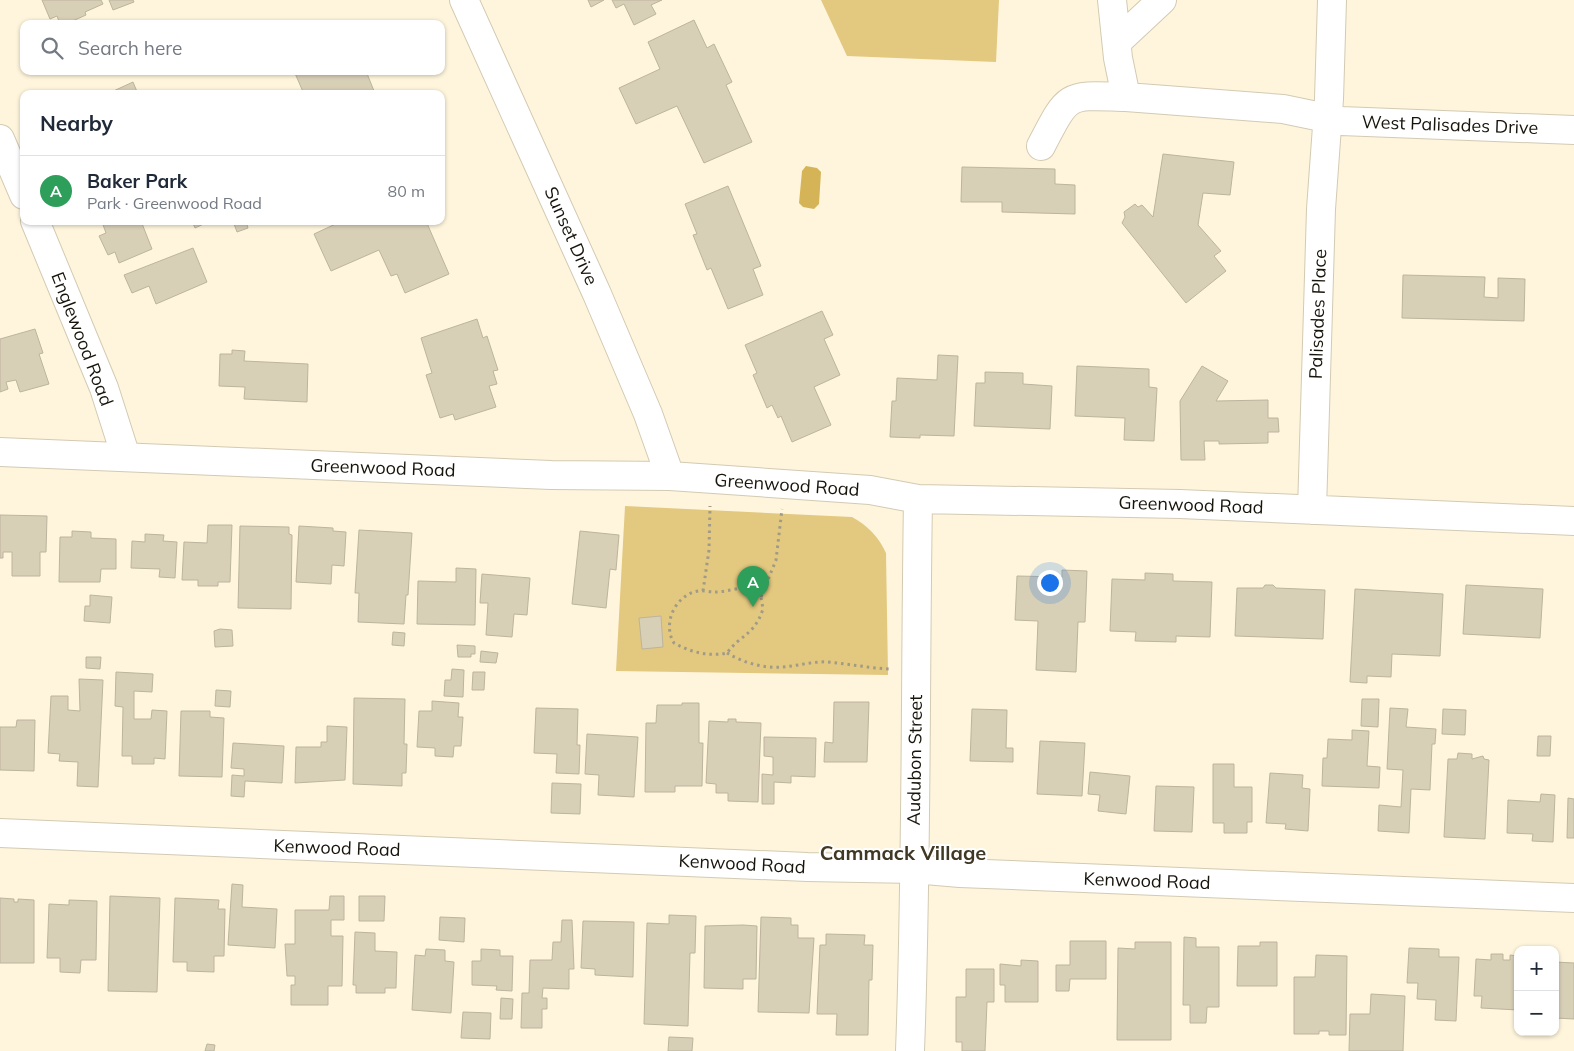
<!DOCTYPE html>
<meta charset="utf-8">
<style>
body{margin:0;font-family:Mulish,sans-serif;background:#f2f2f3;color:#1f2937}
.controls{position:absolute;right:15px;bottom:15px;display:grid;overflow:hidden;border-radius:10px;box-shadow:0 1px 4px #0004}
.controls button{width:45px;height:45px;display:grid;place-items:center;padding:0;border:0;border-bottom:1px solid #e0e1e3;background:#fff;color:#1f2937;font:25px sans-serif}
.you{position:absolute;left:1049px;top:582px;width:18px;height:18px;margin:-12px;border:4px solid #fff;border-radius:50%;background:#1a73e8;box-shadow:0 0 0 8px #1a73e833}
.badge{display:grid;place-items:center;width:32px;height:32px;border-radius:50%;background:#111827;color:#fff;font-size:16px;font-weight:700}
.pin{position:absolute;translate:-50% -41px;filter:drop-shadow(0 1px 2px #0008)}
.pin::after{content:'';position:absolute;top:26px;width:18px;height:15px;background:inherit;clip-path:polygon(0 0,100% 0,50% 100%)}
.list{margin:0;padding:0;list-style:none}
h2{display:flex;justify-content:space-between;align-items:center;height:65px;margin:0;padding:0 20px;font-size:21px}
h2 small{font-size:16px;font-weight:400;color:#747a83}
.list li{display:grid;grid-template-columns:32px 1fr auto;gap:15px;align-items:center;box-sizing:border-box;height:70px;padding:0 20px;border-top:1px solid #e0e1e3}
.list b{display:block;font-size:19px;white-space:nowrap}
.list p{margin:0;font-size:16px;white-space:nowrap;color:#747a83}
.list em{font-size:16px;font-style:normal;color:#747a83}
.icon{flex:none;width:28px;height:28px;fill:none;stroke:currentColor;stroke-width:2;stroke-linecap:round;stroke-linejoin:round}
.map{position:relative;flex:none;width:1574px;height:1051px;overflow:hidden}
.search{position:absolute;background:#fff;box-shadow:0 1px 4px #0004;left:20px;top:20px;width:425px;height:55px;display:flex;align-items:center;gap:12px;box-sizing:border-box;padding:0 18px;border-radius:10px;color:#747a83;font-size:19px}
.panel{position:absolute;background:#fff;box-shadow:0 1px 4px #0004;left:20px;top:90px;width:425px;height:135px;border-radius:10px}
.map>svg:first-child{display:block}
</style>
<div class="map">
<svg width="1574" height="1051" viewBox="0 0 1574 1051">
<rect width="100%" height="100%" fill="#fef5dc"/>
<path fill="#e3c87f" d="M821,0H999L996,62L847,56Z
M625,506L852,517C867,525 879,537 886,553L888,675L616,671Z"/>
<path fill="#d5b458" d="M806,166L817,168L821,172L819,204L814,209L803,207L799,203L802,171Z"/>
<path fill="#d8cfb7" stroke="#bdb49d" d="M42,0H101L103,4L85,12L86,15L66,24H60L57,16L50,19Z
M109,0H133L134,2L113,10Z
M588,0H604L591,7Z
M612,0H662L651,5L656,14L634,25L624,4L616,8Z
M694,20L707,48L714,44L732,82L726,85L752,142L704,163L677,106L636,124L619,88L660,69L648,42Z
M294,71H366L374,91L371,94H304Z
M133,82L138,94H107Z
M1163,154L1234,162L1230,195L1203,193L1198,225L1221,251L1214,256L1226,271L1186,303L1122,223L1125,217L1124,212L1135,204L1138,207L1142,205L1153,217Z
M962,167L1055,169V184L1075,185V214L1002,212V202H961Z
M728,186L761,266L753,269L763,295L728,309L711,268L707,270L693,235L697,234L685,204Z
M141,221L152,249L119,263L115,252L108,255L99,236L106,233L102,222Z
M192,221H210L195,228Z
M233,221H246L248,228L237,232Z
M342,221H426L449,274L405,293L397,274L391,276L379,250L331,271L314,234Z
M193,248L207,282L156,304L149,286L132,293L124,275Z
M1403,275L1485,277L1484,297L1498,298V278L1525,279L1524,321L1402,318Z
M822,311L833,335L824,339L840,375L814,387L831,425L792,442L781,416L778,418L772,405L767,408L753,375L757,373L745,345Z
M477,319L483,338L487,336L498,370L493,371L497,384L489,386L496,407L455,420L453,414L440,418L426,375L432,373L421,338Z
M35,329L43,353L39,354L49,384L20,392L16,380L6,382L8,389L0,392V339Z
M232,350L245,351L244,361L308,364L307,402L244,399L245,387L219,386L220,354H232Z
M938,355L958,356L954,436L920,435V438L890,437L892,401H896L897,378L937,380Z
M1077,366L1149,369V387L1157,388L1154,441L1124,440L1125,418L1075,416Z
M1202,366L1228,381L1216,401L1268,400V418H1278L1279,432H1268V443L1219,444V441H1204L1205,460H1181L1180,401Z
M985,372L1023,373V384L1052,386L1050,429L974,426L976,383H985Z
M0,515L47,516L46,552H40V576H12V552H3V558H0Z
M208,525H232L230,582H218V586H198V580H182L184,542L207,543Z
M240,526L289,527V534L292,535L291,609L238,608Z
M299,526L333,528V531L346,532L344,566L332,565L331,584L296,582Z
M359,530L412,533L408,595H406L404,624L358,622L359,593H355Z
M72,531L91,532V538L116,539V569H101L100,582H59L60,537H72Z
M580,531L619,535L616,570L610,569L606,608L572,604Z
M145,534L164,535L163,541L177,542L175,578L159,577L160,569L131,568L132,541L145,542Z
M456,568L476,569L475,625L417,624L418,581L456,582Z
M1062,570L1087,571L1085,622H1078L1076,672L1036,670L1038,621L1015,620L1017,576L1062,577Z
M1145,573L1173,574V581L1212,582L1210,637L1176,636V642L1135,641L1136,632L1110,631L1112,579L1145,580Z
M482,574L530,578L527,615L514,614L512,637L486,635L488,603H480Z
M1265,585H1273L1276,588L1325,590L1323,639L1235,636L1237,588H1263Z
M1466,585L1543,589L1540,638L1463,634Z
M1355,589L1443,594L1440,656L1392,654L1391,677L1367,676V683L1350,682Z
M90,595L112,597L110,623L84,621L85,606H90Z
M661,616L663,647L642,649L639,618Z
M220,629L232,630L233,646L215,647L214,631Z
M393,632L405,633L404,646L392,645Z
M457,645L475,646V654H471V657H458Z
M481,651L498,653L496,663L480,662Z
M86,657H101L100,669L86,668Z
M452,669L464,670L463,697L444,696L445,680H451Z
M116,672L153,674L152,692L134,691V719H151L152,710L167,711L165,759L154,758V764H132V756H122L123,707L115,706Z
M473,672H485L484,690H472Z
M79,679L103,680L98,787L77,786L78,762L59,761L60,754L48,753L51,696H68V710L80,711Z
M216,690L231,691L230,707L215,706Z
M354,698L405,699L404,744H407L406,773H402V786L353,784Z
M1362,699H1379L1378,727L1361,726Z
M432,701L459,703L458,717H463L461,746H454L453,757L435,756V748L417,747L419,711H432Z
M834,702H869L867,762H824L825,742L833,743Z
M682,703H699V743H703L702,786H675V792H645L646,723H656L657,705H682Z
M536,708L578,709L577,745H580L579,774L556,773L557,754L534,753Z
M1390,708L1408,709L1406,727L1436,729L1435,744H1432L1430,790L1411,789L1409,833L1378,831L1379,805L1401,807L1403,770L1387,769Z
M972,709L1007,710L1006,748H1013V762L970,761Z
M1443,709L1466,710L1465,735L1442,734Z
M181,711H210V717L224,718L222,777L179,776Z
M728,719H736V722L761,723L758,802L728,801V793H716V784L706,783L709,721L728,722Z
M17,720H35L34,771L0,770V727H16Z
M327,726L347,727L345,780L295,783L296,747H321V742H327Z
M1352,730L1369,731L1367,766L1380,767L1379,788L1322,786L1323,758H1327L1328,739L1352,740Z
M587,734L638,737L634,797L598,795L599,775L585,774Z
M1538,736H1551L1550,756H1537Z
M764,737L816,738L815,777L791,776V783L774,782V804H762V774L773,775V757L764,756Z
M1040,741L1085,743L1082,796L1037,794Z
M233,743L284,746L282,783L245,781L244,797L231,796L232,775L244,776V769L231,768Z
M1458,753L1472,754V759L1483,756L1484,759L1489,760L1485,839L1444,837L1448,759H1457Z
M1213,764H1234V787H1252V822H1247V833H1224V823H1213Z
M1090,772L1130,776L1126,814L1098,811L1100,795L1088,794Z
M1270,773L1303,775L1302,788L1310,789L1308,831L1285,829L1286,824L1266,823Z
M552,783L581,784L580,814L551,813Z
M1156,786L1194,787L1192,832L1154,831Z
M1541,794L1555,795L1553,842L1532,841L1533,834L1507,833L1508,800L1540,802Z
M1568,798L1574,799V838H1567Z
M232,884L243,885L242,907L277,909L275,948L228,945Z
M110,896L160,898L157,992L108,991Z
M330,896H344V920H331V936H343L342,986H328V1005H291V985H295V976H287L285,944H295V910H329Z
M359,896H385L384,921H359Z
M0,898L14,899V902H18V899L34,900V963H0Z
M175,898L219,900L218,909H225L224,956H214V972L187,971V962H173Z
M69,900L97,901L96,960H81L80,973L60,972V958H47L49,904L69,905Z
M669,915L696,916L695,953H690L688,1026L644,1024L647,923L669,924Z
M440,917L465,918L464,942L439,940Z
M761,917L791,918V925H798V938H814L809,1013L758,1012Z
M562,920H572L574,969H569V989L543,988L542,998H547V1009H542V1028H521L522,993H529L530,960H552L553,942H561Z
M583,921L634,922L633,977L595,975V969L581,968Z
M743,925L757,926L756,979H743V989L704,988L705,926Z
M355,932L375,933V951L397,952L396,988H385V993H356V985H353Z
M826,934L865,935L864,945H873L872,980H869L868,1035H836L837,1014H817L820,945H826Z
M1184,937L1196,938V947H1219V1007H1207L1206,1023H1190V1005H1183Z
M1070,941H1106V979H1070L1069,991H1056V965H1070Z
M1135,942H1171V1040H1117L1118,948L1135,949Z
M1260,942H1277V986H1237L1238,946H1260Z
M1409,948L1439,949V957H1459L1456,1021L1435,1020L1436,1000L1417,999L1418,983H1407Z
M426,949L445,950V961L454,962L451,1013L412,1010L415,955L425,956Z
M481,949L500,950V956H513L512,991L496,990L497,986L472,985V961H481Z
M1491,954H1503V960H1510V955L1518,956V1010L1481,1008L1482,996H1474L1476,959L1491,960Z
M1316,955L1347,956L1346,1035H1329V1031H1319V1034H1294V977H1315Z
M1021,960L1038,961V1002H1005V985H1000V964L1021,966Z
M1555,962L1574,963V1019L1555,1018Z
M966,969H994V1002H987L985,1051H962V1042H956V997H966Z
M1371,994L1405,996L1403,1051H1349L1350,1014H1370Z
M501,998L513,999L512,1019H500Z
M463,1012L491,1013L490,1039L461,1038Z
M669,1037L693,1038L692,1051H668Z
M207,1044L215,1045L214,1051H205Z"/>
<g fill="none" stroke-linecap="round" stroke-linejoin="round">
<g stroke="#d3cab3" stroke-width="30">
<path id="minor" d="M464,0L597,294L648,414L670,476
M1112,0L1118,58L1126,97L1283,109L1341,121L1574,130
M1117,42L1162,0
M0,139L24,195
M1041,146C1069,92 1066,95 1126,97
M35,221L104,388L126,457
M0,452L551,475L670,476L870,490L918,499L1180,504L1574,521
M1312,510L1321,209L1329,99L1332,0
M0,833L807,867L914,869L960,873L1574,898
M910,1051C917,867 915,683 918,499"/>
</g>
<path stroke="#a09a87" stroke-width="3" stroke-dasharray="2.5 4" stroke-linecap="butt" d="M745,587L761,597L763,609C754,636 741,634 727,653C709,657 690,652 674,643C662,624 675,595 698,591C703,590 709,592 714,592C724,592 735,589 745,587Z
M703,591L709,550L710,506
M761,597L776,560L782,509
M727,653C742,662 764,669 782,667C798,666 813,661 828,662C849,664 869,668 890,669"/>
<use href="#minor" stroke="#fff" stroke-width="28"/>
</g>
<g text-anchor="middle" stroke-width="4" stroke-linejoin="round" paint-order="stroke">
<g font-size="18" fill="#17140b" stroke="#fff">
<text transform="translate(1450 125) rotate(2)" y="6">West Palisades Drive</text>
<text transform="translate(571 236) rotate(66)" y="6">Sunset Drive</text>
<text transform="translate(1318 314) rotate(-88)" y="6">Palisades Place</text>
<text transform="translate(82 339) rotate(69)" y="6">Englewood Road</text>
<text transform="translate(383 468) rotate(2)" y="6">Greenwood Road</text>
<text transform="translate(787 485) rotate(4)" y="6">Greenwood Road</text>
<text transform="translate(1191 505) rotate(2)" y="6">Greenwood Road</text>
<text transform="translate(915 760) rotate(-89)" y="6">Audubon Street</text>
<text transform="translate(337 848) rotate(2)" y="6">Kenwood Road</text>
<text transform="translate(742 864) rotate(3)" y="6">Kenwood Road</text>
<text transform="translate(1147 881) rotate(2)" y="6">Kenwood Road</text>
</g>
<g font-size="20" font-weight="bold" fill="#403824" stroke="#fff">
<text x="903" y="860">Cammack Village</text>
</g>
</g>
</svg>
<div class="controls">
<button>+</button>
<button>−</button>
</div>
<div class="you"></div>
<div class="pin badge" style="left:753px;top:607px;background:#2e9e5b">A</div>
<div class="search"><svg class="icon" aria-label="search" viewBox="0 0 24 24"><circle cx="10" cy="10" r="6"/><path d="M15 15l6 6"/></svg>Search here</div>
<section class="panel">
<h2>Nearby<small></small></h2>
<ul class="list">
<li><span class="badge" style="background:#2e9e5b">A</span><div><b>Baker Park</b><p>Park · Greenwood Road</p></div><em>80 m</em></li>
</ul>
</section>
</div>
